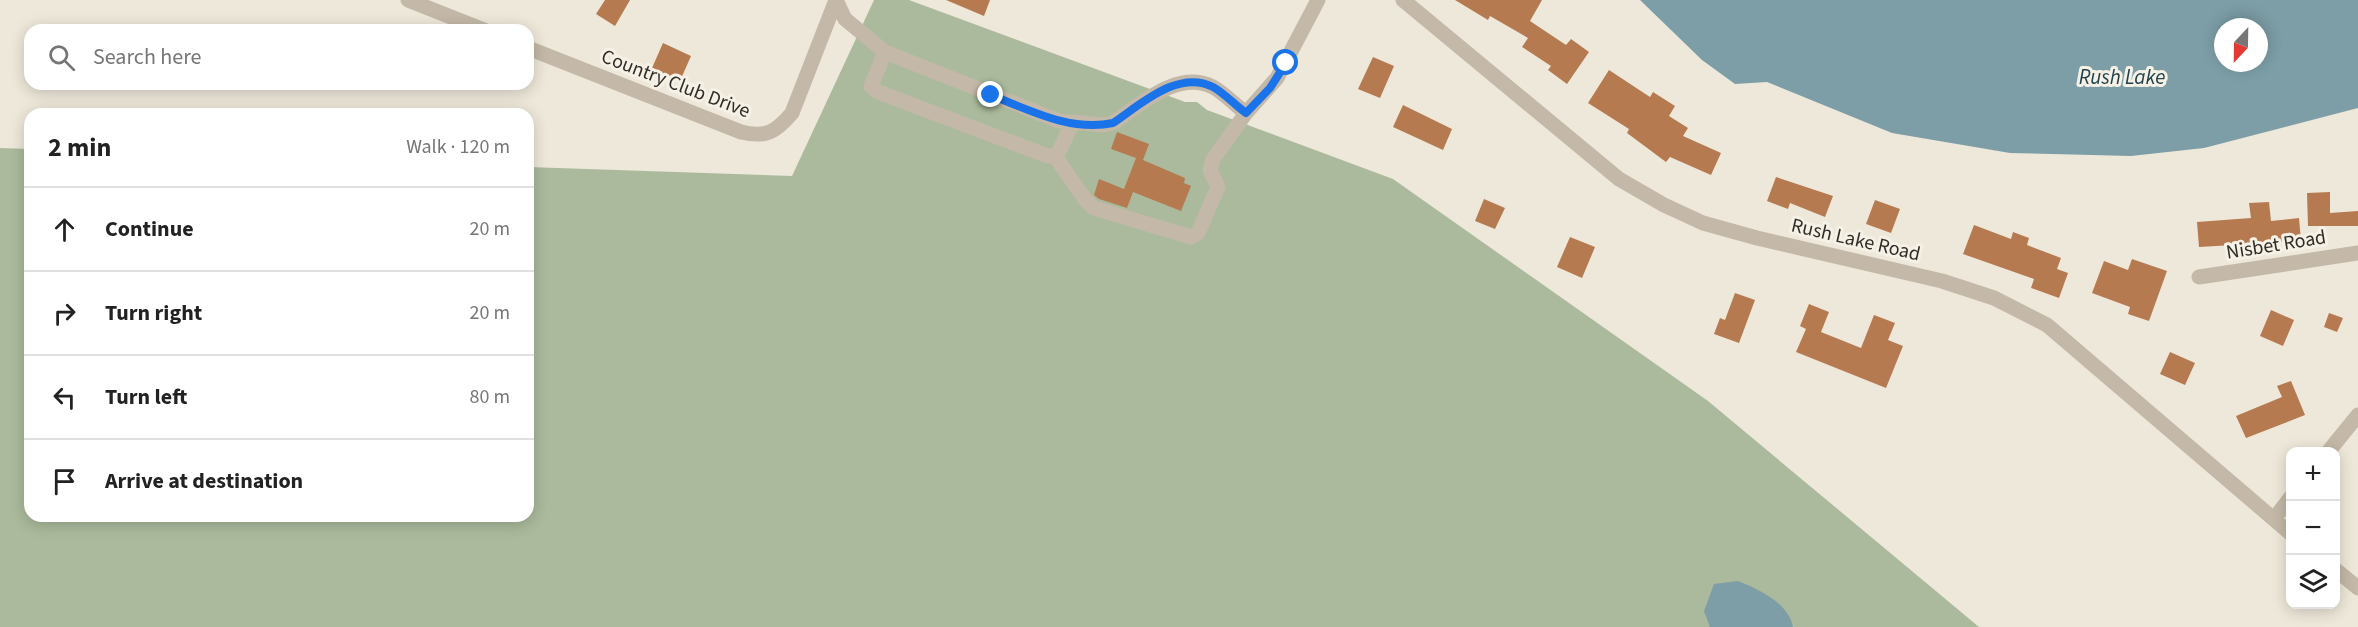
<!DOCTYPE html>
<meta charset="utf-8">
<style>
body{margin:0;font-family:"Source Sans 3",sans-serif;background:#f6f6f6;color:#222}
.controls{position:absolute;right:18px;bottom:18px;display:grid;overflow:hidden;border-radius:12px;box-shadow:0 3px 15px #0003}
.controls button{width:54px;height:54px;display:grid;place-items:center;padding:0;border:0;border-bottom:2px solid #e0e0e0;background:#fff;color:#222;font:30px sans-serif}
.compass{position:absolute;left:2214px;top:18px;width:54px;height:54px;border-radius:50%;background:#fff;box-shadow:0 3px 15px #0003;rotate:202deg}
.stop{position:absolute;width:18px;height:18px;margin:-14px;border:4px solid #1a73e8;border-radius:50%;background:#fff}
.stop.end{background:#1a73e8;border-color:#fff;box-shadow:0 2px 6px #0008}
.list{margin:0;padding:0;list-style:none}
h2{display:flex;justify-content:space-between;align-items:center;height:78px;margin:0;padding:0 24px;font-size:26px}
h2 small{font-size:20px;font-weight:400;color:#767676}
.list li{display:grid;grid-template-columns:39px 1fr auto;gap:18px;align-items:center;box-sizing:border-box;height:84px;padding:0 24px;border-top:2px solid #e0e0e0}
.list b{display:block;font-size:22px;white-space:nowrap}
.list em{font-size:20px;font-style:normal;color:#767676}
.icon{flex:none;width:33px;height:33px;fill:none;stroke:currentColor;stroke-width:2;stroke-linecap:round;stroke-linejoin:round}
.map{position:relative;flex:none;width:2358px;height:627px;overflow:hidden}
.search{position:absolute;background:#fff;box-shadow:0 3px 15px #0003;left:24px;top:24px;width:510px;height:66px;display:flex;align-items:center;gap:15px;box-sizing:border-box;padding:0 21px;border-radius:18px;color:#767676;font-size:22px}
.panel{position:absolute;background:#fff;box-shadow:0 3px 15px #0003;left:24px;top:108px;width:510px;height:414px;border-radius:18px}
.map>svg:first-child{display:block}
</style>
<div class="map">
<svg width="2358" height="627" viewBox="0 0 2358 627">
<rect width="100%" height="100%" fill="#eee8da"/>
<path fill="#abba9c" d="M874,0H909L1185,102H1197L1207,110L1393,179L1708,401L1979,627H0V148L30,149V516H528V167L792,176Z"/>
<path fill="#7d9ea7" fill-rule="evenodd" d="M1640,0H2358V108L2204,148L2131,156L2010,153L1892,133L1767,82L1735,84L1702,60ZM2223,27H2259V63H2223Z
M1738,581C1758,589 1789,603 1793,627H1710L1704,611L1714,584Z"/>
<path fill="#b67a50" d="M605,0H630L615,26L596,14Z
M946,0H990L984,16Z
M1455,0H1542L1530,21L1566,45L1571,39L1589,52L1567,84L1548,70L1551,66L1522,47L1528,38L1490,16L1488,20Z
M663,43L691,56L680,81L652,68Z
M1373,57L1394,66L1380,98L1358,89Z
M1609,70L1650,97L1653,92L1675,106L1669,116L1688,128L1683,136L1721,153L1711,175L1670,157L1666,162L1627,133L1629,129L1588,103Z
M1403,105L1452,129L1443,150L1393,127Z
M1117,132L1149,144L1143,160L1185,178L1184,183L1191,186L1181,211L1133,192L1127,208L1099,199L1094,195L1099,179L1124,189L1136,158L1111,149Z
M1776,177L1833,196L1825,217L1790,203L1788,209L1767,201Z
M2330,192V213L2358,211V226H2308L2307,193Z
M1484,199L1505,208L1495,229L1475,221Z
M1875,200L1900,209L1891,233L1866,224Z
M2269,202L2271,221L2299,218L2301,241L2199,247L2197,222L2251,218L2249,203Z
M1974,225L2011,239L2013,232L2029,238L2027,245L2061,258L2057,269L2068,273L2059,298L2031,288L2034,279L1963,254Z
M1570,237L1595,247L1582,278L1557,267Z
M2132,259L2167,271L2149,321L2128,314L2130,307L2092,293L2104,261L2128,270Z
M1735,293L1755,300L1739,343L1714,334L1720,318L1725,320Z
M1809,304L1829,312L1821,332L1861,348L1874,315L1895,323L1888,340L1903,346L1886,388L1796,352L1806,329L1800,326Z
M2271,310L2294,320L2283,346L2260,336Z
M2329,313L2343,318L2337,332L2324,327Z
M2170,352L2195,363L2185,385L2160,374Z
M2291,381L2305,415L2246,438L2236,416L2282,397L2277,386Z"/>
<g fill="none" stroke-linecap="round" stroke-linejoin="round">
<path stroke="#c4b9a8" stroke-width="15" d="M408,0L484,30
M836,0L845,19L885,52L1059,121L1104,125L1113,123C1140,105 1178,69 1213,87C1224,93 1235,105 1246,113L1277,78L1318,0
M1403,0L1619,179L1664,205L1703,223L1757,238L1942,281L1994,298L2047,325L2290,533
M528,48L741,132C766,138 776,132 792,113L836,0
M885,52L871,86L876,91L886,95L1048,156H1055L1060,150L1072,123
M1055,156L1086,201L1094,208L1191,237L1198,233L1218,187L1210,170L1213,159L1246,113
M2199,277L2358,253
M2328,452L2358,415
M2274,519L2290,498
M2336,570L2358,588"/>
</g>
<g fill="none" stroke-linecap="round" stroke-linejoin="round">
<path stroke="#1a73e8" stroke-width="8" d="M991,95C1029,110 1071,132 1113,123C1140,105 1178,69 1213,87C1224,93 1235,105 1246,113L1270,88L1286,63"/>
</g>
<g text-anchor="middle" stroke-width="6" stroke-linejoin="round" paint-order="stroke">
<g font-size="20" fill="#322c27" stroke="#f6f1e6">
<text transform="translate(676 83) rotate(21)" y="7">Country Club Drive</text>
<text transform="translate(1856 239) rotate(13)" y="7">Rush Lake Road</text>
<text transform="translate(2276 244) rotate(-9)" y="7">Nisbet Road</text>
</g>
<g font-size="21" font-style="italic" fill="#22434e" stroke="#f6f1e6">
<text x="2122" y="84">Rush Lake</text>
</g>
</g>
</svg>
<div class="controls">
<button>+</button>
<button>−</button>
<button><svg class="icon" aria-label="layers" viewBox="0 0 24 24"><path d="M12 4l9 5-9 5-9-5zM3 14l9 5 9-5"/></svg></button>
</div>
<svg class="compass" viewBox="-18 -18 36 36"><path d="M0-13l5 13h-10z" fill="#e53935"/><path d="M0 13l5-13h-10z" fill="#767676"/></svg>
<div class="stop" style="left:1286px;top:63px"></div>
<div class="stop end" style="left:991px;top:95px"></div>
<div class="search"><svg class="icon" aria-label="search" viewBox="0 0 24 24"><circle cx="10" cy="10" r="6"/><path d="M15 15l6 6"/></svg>Search here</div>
<section class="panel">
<h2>2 min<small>Walk · 120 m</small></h2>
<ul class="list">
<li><svg class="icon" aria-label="ahead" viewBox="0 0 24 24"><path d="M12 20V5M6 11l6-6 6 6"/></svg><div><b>Continue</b></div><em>20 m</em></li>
<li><svg class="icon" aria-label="right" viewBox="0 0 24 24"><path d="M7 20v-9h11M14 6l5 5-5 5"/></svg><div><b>Turn right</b></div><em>20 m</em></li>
<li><svg class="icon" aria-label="left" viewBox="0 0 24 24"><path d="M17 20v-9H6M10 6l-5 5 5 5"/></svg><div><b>Turn left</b></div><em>80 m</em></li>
<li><svg class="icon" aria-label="arrive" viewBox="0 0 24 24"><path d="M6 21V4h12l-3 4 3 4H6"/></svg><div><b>Arrive at destination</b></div></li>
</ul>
</section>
</div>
